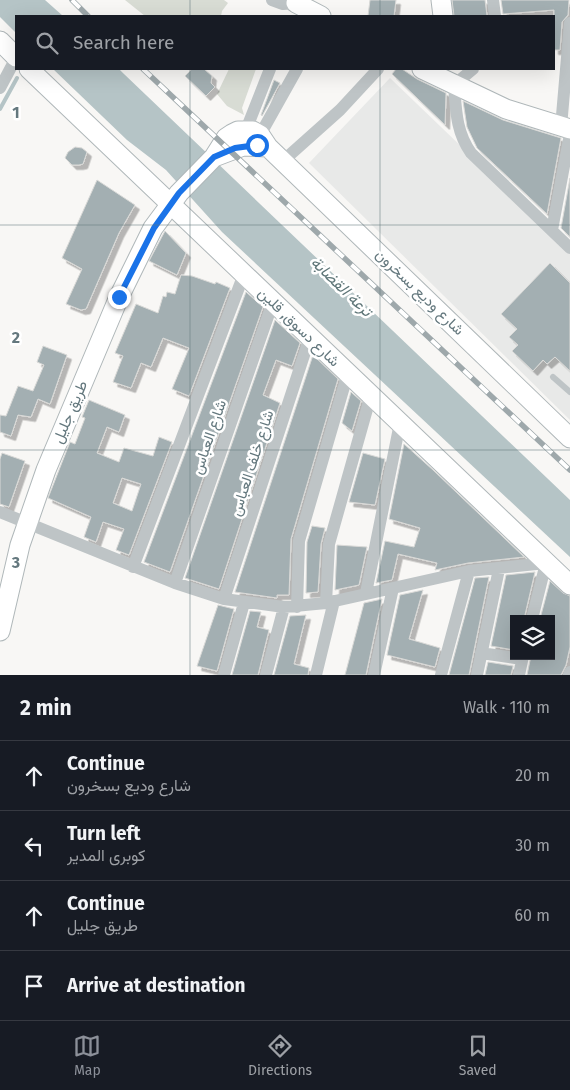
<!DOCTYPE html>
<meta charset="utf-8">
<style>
body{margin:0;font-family:"Fira Sans",Vazirmatn,sans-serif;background:#20242c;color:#f1f3f6}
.controls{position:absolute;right:15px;bottom:15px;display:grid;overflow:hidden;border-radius:0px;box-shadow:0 5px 20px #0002}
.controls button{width:45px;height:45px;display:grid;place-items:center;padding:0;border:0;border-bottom:1px solid #363941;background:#171b24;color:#f1f3f6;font:25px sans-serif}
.stop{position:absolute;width:15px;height:15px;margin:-11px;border:4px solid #1a73e8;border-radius:50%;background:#fff}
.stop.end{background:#1a73e8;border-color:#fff;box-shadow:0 1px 5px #0008}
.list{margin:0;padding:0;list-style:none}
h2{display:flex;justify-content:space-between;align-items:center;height:65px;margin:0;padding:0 20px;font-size:21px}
h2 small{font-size:16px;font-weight:400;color:#9ea1a6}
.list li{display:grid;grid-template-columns:32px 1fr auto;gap:15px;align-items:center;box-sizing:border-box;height:70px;padding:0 20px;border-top:1px solid #363941}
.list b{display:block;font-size:19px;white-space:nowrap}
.list p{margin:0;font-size:16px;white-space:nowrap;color:#9ea1a6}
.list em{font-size:16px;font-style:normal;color:#9ea1a6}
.icon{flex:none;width:28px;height:28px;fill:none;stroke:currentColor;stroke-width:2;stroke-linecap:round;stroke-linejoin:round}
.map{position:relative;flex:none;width:570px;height:675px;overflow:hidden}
.search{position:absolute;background:#171b24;box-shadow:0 5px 20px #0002;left:15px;right:15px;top:15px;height:55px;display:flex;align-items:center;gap:12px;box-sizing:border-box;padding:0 18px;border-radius:0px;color:#9ea1a6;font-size:19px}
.sheet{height:345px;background:#171b24}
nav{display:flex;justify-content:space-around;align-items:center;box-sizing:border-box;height:70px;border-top:1px solid #363941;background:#171b24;font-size:14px;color:#9ea1a6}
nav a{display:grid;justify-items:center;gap:2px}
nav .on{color:#8c9099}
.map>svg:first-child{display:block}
</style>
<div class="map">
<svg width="570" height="675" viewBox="0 0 570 675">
<defs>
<filter id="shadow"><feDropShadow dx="4.5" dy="4.5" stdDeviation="0" flood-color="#0004"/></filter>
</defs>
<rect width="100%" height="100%" fill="#f8f7f5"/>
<path fill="#e8e9e8" d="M390,78L570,251V420L309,163Z"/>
<path fill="#d8dcd4" d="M125,0H224L228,3L222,11L221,16H145Z
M229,69H256L242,108L244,115L227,106L217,94Z"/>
<path fill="#b5c4c6" d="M0,0H45L63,16H16V33L0,17Z
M53,69H119L124,74L570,500V557L222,232L166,170L127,140Z"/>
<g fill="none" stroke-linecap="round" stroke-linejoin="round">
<path stroke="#b5c4c6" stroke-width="4" d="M0,109L17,78"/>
</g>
<path fill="#a3afb2" stroke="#d9d9d7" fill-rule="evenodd" filter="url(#shadow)" d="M370,0H396L394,16H368Z
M452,0H485L487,16H454Z
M501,0H569L568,15L562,22L560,50H554V10L503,14Z
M192,69H204L212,76L211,83L215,87L206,96L185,76Z
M396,69H402L417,79L446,93L445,125L392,74Z
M274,80L280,83L262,116L261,115Z
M463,101L503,120L561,138L547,214L477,148L467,127Z
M75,147L82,148L87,152L83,164L79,165H72L65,158L68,152Z
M570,178V237L561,228Z
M97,180L135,205L119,233L86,309L81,310L66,304L82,269L62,258Z
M165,231L186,253L177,275L149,261Z
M550,263L570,283V371L555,357L547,364L543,360L533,371L512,351L518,345L509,337L517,329L501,314Z
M181,275L192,276L215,284L216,282L230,288L189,396L172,389L189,348L163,338L151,367L141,363L131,388L113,382L123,356L115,353L136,304L158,313L163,296L166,297L167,292L175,294Z
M246,292L263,307L170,572L144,562Z
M275,320L300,343L292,366L276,360L263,395L280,403L219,589L185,578Z
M43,346L67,355L50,404L38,399L31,417L18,415L11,436L0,432V415L6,416L18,386L33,391L44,365L37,362Z
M313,355L338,379L291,539L289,595H277V598L235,592Z
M351,392L361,401L352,431L342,423Z
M89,400L125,415L119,432L107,427L97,453L119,462L124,448L153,456L159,437L172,442L129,555L116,550L124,529L103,522L96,542L84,537L91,517L48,498L70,442L75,444L85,418L82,417ZM122,478L141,484L132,511L113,503Z
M404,444L433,470L524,557L468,563L435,570L437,563L398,554L392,580L376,583L385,541L414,547L420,528L389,519Z
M2,453L25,461L9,507L0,504V459Z
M363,453L385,459L375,505L349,502Z
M312,526L325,528L321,544L318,592L306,593L307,542Z
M337,545L367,547L359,585L335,590Z
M535,572L524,619H514V650L491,646L506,575Z
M489,577L469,675H449L475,578Z
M550,581L563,593L570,596V647L566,665L561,675H527L531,656H551V619H540Z
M423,590L409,639L440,648L435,667L387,655L400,595Z
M382,599L366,675H345L364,603Z
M218,605L234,609L217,671L197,666Z
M250,611L261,612L257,627L269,630L258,675H232Z
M306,615L294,664L309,668L308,675H274L290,616Z
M488,662L513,666L511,675H485Z"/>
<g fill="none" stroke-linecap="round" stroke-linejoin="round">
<g stroke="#afb7b9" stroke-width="21">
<path id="secondary" d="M441,0L443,16
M296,3L321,16
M0,41L16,57
M29,69L570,585
M422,69L506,109L570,129
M214,157L243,146L268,147
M0,631L20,545L46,470L119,297L153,228L179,193L214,157L226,138L232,134L238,131H253L260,135L268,147L570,438"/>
</g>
<path stroke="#bec4c6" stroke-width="6" d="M553,377L570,392"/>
<path stroke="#bec4c6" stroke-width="12" d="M272,0L283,4L296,3
M493,0L495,16
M473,69L454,85C456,110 456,132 471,153L570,248
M0,88L16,58
M561,127L570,23
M246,130L270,69
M260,135L297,69
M284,160L340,110L378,69
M552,230L570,134
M0,512L175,583L224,599L284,607L326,603L469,571L546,563L532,619
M133,567L244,274
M175,583L273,302
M366,593L400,423
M224,599L310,337
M326,603L329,544L371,395
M297,607L299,541L348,373
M481,653L522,659
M224,675L244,603
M266,675L284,607
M316,675L334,601
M374,675L393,588
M441,675L469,571
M477,675L499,569
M519,675L523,656
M569,675L570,672"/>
<use href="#secondary" stroke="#fff" stroke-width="19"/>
<g stroke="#9ea8ab" stroke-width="5.5">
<path id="rail" d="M72,0L88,16
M143,69L570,470"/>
</g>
<use href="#rail" stroke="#fff" stroke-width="4" stroke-dasharray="11" stroke-linecap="butt"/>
</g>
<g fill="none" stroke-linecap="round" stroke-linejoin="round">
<path stroke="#1a73e8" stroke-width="6" d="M119,297L154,228L179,193L214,157L235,148L257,145"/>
</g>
<path fill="none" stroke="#64787e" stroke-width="1" stroke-opacity="0.55" d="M190,0V16M380,0V16M190,69V675M380,69V675M0,225H570M0,450H570"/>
<g text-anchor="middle" stroke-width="5" stroke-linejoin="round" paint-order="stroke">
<g font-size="15" fill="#64787e" stroke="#fff">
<text transform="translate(420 292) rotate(44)" y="5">شارع وديع بسخرون</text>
<text transform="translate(299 327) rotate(44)" y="5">شارع دسوق, قلين</text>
<text transform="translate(70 412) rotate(-67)" y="5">طريق جليل</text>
<text transform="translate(209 437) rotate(-71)" y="5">شارع العباس</text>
<text transform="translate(252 463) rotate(-72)" y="5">شارع خلف العباس</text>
</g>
<g font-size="16" font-style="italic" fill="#5f7678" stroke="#fff">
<text transform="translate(342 286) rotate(44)" y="6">ترعة القضابة</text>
</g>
</g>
<g font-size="16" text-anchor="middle" font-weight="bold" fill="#64787e" stroke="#fff" stroke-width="5" stroke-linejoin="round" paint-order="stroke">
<text x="16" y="118">1</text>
<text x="16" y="343">2</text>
<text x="16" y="568">3</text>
</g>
</svg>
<div class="controls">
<button><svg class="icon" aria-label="layers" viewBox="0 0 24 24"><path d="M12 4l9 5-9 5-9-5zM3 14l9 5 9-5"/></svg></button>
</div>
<div class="stop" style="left:257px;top:145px"></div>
<div class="stop end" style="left:119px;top:297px"></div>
<div class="search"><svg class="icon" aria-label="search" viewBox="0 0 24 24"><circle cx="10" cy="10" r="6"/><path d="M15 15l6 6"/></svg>Search here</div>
</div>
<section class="sheet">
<h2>2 min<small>Walk · 110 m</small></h2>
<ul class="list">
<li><svg class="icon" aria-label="ahead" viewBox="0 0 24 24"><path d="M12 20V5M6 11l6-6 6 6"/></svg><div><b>Continue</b><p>شارع وديع بسخرون</p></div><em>20 m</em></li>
<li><svg class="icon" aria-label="left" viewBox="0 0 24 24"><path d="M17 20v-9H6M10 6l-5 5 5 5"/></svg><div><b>Turn left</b><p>كوبرى المدير</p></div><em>30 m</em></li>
<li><svg class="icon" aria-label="ahead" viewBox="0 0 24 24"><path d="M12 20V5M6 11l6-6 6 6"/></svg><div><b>Continue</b><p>طريق جليل</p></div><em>60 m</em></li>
<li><svg class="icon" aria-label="arrive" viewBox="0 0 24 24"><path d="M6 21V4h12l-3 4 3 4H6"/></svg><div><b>Arrive at destination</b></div></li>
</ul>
</section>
<nav>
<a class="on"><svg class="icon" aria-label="map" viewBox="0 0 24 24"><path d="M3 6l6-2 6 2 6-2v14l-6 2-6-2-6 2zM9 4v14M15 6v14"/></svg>Map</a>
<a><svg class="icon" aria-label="directions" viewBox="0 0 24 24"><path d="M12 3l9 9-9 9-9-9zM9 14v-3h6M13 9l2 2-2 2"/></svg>Directions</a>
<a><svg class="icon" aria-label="saved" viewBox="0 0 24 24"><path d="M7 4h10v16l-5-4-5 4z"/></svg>Saved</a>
</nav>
